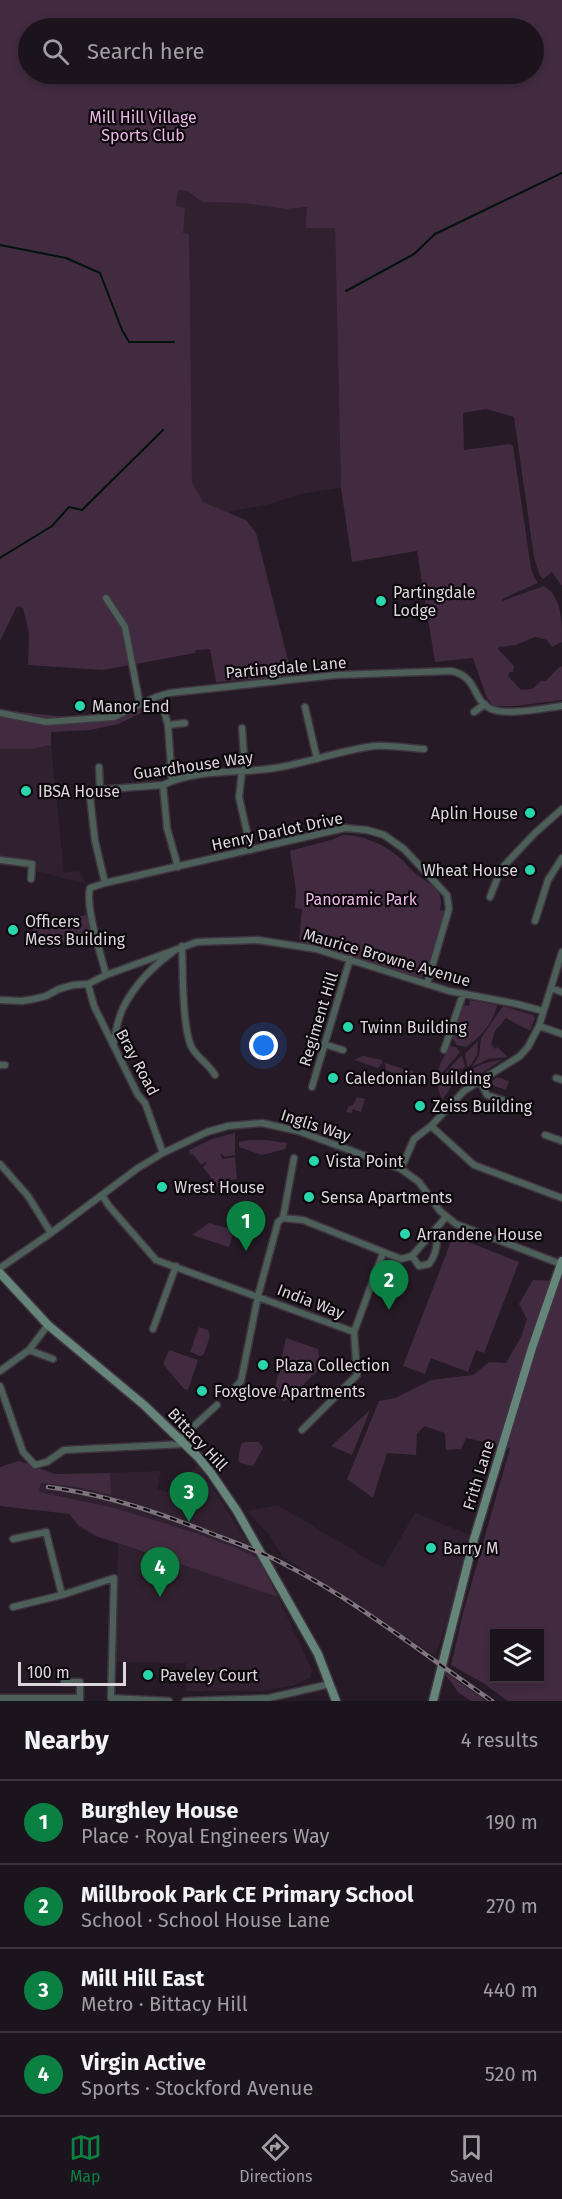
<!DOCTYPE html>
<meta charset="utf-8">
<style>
body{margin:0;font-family:"Fira Sans",sans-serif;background:#292129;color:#f1f3f6}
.controls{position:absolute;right:18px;bottom:18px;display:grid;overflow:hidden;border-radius:0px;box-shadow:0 3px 9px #0003}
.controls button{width:54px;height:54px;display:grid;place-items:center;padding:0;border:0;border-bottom:2px solid #3a333b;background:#1c141c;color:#f1f3f6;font:30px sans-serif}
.scale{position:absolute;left:18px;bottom:15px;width:108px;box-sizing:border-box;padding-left:6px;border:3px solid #ddd5dc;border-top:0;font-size:16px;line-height:21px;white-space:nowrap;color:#ddd5dc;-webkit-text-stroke:4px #0b070b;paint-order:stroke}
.you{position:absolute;left:264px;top:1046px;width:21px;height:21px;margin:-15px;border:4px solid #fff;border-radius:50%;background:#1a73e8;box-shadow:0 0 0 9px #1a73e833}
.badge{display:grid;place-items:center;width:39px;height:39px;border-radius:50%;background:#0b8043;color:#fff;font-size:20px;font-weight:700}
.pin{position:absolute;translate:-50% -50px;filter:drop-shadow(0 2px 3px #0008)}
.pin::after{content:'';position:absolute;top:32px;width:21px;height:18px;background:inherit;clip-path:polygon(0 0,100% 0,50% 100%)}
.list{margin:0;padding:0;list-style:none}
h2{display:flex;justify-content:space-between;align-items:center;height:78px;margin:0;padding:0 24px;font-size:26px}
h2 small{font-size:20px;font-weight:400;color:#a09ea3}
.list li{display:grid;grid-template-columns:39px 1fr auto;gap:18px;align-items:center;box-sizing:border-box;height:84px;padding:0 24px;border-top:2px solid #3a333b}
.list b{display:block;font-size:22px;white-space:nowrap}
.list p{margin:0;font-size:20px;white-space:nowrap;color:#a09ea3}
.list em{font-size:20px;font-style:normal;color:#a09ea3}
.icon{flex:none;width:33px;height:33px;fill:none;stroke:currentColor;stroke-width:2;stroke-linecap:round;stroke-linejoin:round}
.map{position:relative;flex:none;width:562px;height:1701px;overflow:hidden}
.search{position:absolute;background:#1c141c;box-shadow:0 3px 9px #0003;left:18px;right:18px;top:18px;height:66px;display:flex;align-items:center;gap:15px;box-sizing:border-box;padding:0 21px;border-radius:33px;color:#a09ea3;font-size:22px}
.sheet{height:414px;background:#1c141c}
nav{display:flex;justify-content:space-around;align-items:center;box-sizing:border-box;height:84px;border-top:2px solid #3a333b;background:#1c141c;font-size:16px;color:#a09ea3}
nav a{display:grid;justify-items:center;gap:3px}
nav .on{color:#0b8043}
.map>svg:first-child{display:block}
</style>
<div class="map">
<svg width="562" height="1701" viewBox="0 0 562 1701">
<rect width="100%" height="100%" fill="#251a25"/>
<path fill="#312130" d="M178,190L188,191L202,202L243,203L286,209L307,207L335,227L341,488L299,494L271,504L228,512L203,502L192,482L188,234H183L176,207Z
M51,745L64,873L78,871L87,884L0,862V746Z
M197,1464L258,1558L196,1533L145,1517L115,1508L39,1492L41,1483L77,1487L110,1495V1473L161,1471L157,1489L184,1497L187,1478Z
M278,1505L383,1568L415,1513L470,1535L452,1609L435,1656L283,1557L269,1535L247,1511Z
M118,1544L278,1597L312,1670L311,1677L292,1686L261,1691H186V1663L115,1662Z"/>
<path fill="#422b41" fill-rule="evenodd" d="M0,0H562V586L552,572L543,579L540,576L534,557L514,417L486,409L463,413L464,450L510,444L513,446L531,568L534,577L538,583L502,599V601L544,586C562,597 562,620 562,642L552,647L547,640L535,637L515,645L499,647L498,649L514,666L513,672H510L508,676L521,690L532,689L541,681H546L560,666L562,667V700L516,706H493L486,696L473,658L435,662L417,551L352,562L341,488L335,228H306L307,207L286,209L243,203L202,202L188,191L178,190L176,206L185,208L183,233L189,234L192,482L203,502L246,520L256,533L292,676L216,682L210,649L196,650L195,653L103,670L28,665L29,633L23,608L17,606L0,641ZM28,28H534V74H28Z
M151,702L154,707L118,724L90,730L51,732V745L31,749H0V710L97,720Z
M342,835C362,835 384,844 399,857C405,862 410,869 416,874C430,885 445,888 440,910L445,911V913L426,972L421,979L302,942L299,939L302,909L295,908L296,891L290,851L334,839Z
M85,915L89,918L94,943H39V941H33V921L48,922V916L67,920Z
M470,1000L497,1005C493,1023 481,1037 466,1047L457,1045L452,1038L463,1005L469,1006Z
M503,1006L533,1015L535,1018L530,1031L506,1018L495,1031L491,1044L495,1049L497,1047L508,1057L488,1059L472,1067L479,1056L481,1038Z
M478,1041L477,1055L470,1066H467L465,1054Z
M450,1046L456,1047L460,1052L437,1079L440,1064Z
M462,1055L465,1067L440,1079L442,1076Z
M363,1056L382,1060V1063L378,1068L354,1060Z
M502,1060L469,1081L468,1072C478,1064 490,1061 502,1060Z
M385,1063L409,1071L412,1070L414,1074L413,1078L407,1079L406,1077L386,1070Z
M462,1072L442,1100L438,1088L442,1081Z
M497,1077L509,1081L506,1090L489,1084Z
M357,1097L365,1099L361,1112L353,1109L351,1113L346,1112L348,1107L353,1105Z
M235,1133V1155L224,1157L223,1154L220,1155L223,1159L235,1157L237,1179L231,1180L221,1192L203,1167L207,1163L206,1162L201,1165L193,1154L190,1155L189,1150L212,1139Z
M249,1140H266L287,1143L285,1149L262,1155L239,1147V1142Z
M209,1223L234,1230L229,1247L192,1235Z
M453,1236L519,1262L484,1353L476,1350L468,1372L431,1358L425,1374L403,1366Z
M562,1275V1701H508L483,1683L451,1665L463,1613L510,1448L466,1438L461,1449L446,1450L445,1433L424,1426L417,1434L416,1455L387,1453L373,1498L347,1479L379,1401L395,1398L431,1380L473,1375L489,1362L506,1363L521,1337L527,1319L519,1304L533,1280L559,1281ZM494,1634H540V1678H494Z
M199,1327L208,1330L210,1336L204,1354L201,1356L190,1352Z
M286,1338L318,1349L321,1368L284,1402L274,1392Z
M169,1350L198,1360L188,1390L184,1389L163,1364Z
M370,1410L352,1455L331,1446Z
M245,1442H259L263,1448L253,1466L240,1463L238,1460L241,1444Z
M19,1461L55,1474L110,1473L111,1495L77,1487L41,1483L39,1492L115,1508L196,1533L236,1548L258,1558L278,1597L96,1536L79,1526L69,1514L0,1506V1467Z
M442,1670L486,1701H471L459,1693Z"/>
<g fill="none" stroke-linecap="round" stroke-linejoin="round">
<path stroke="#00130d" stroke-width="2" d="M0,245L66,258L100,273L122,330L129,342H174
M346,291L414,254L435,234L562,173
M0,558L52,526L69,507L82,510L163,430"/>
<g stroke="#3f343f" stroke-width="9">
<path id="street" d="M106,598L125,627L140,705
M305,707L317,759
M474,712L485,704
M0,713L46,722L114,717L156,697L169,693L336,675L452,671C479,678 471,699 491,709C507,716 544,708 562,706
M165,714L168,725L172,781
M168,725L185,723
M242,728L245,770
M99,767L100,789
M242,771L239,797L251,850
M163,785L167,828L178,867
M0,860L32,864L31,879
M105,883L95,841L90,797L96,790L163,785C198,768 239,774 275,768C308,763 341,750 374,746C390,745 408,748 424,749
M490,897L501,869L534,834L562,809
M535,921L548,880L562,858
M182,946C183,971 182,1024 191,1046C196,1057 209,1064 215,1075
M106,975C101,954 85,907 90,888L105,883L345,828L367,830L384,835L404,849L447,895L449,909L427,984
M88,984L94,1006L138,1095L145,1103L163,1153
M551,988L562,992
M0,1000L22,1001L34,999L46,996L59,989L73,985L88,984L106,975L197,942L258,940L316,949L449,991L517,1004L543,1011
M539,1026L562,1034
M324,1044L343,1050
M113,1045C116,1033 117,1020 123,1008C134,986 153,966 174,951
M444,1050L463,994
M0,1065H5
M556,1078L562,1080
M480,1081L487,1095L508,1102
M312,1087L350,959
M431,1126L474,1165L562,1198
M545,1135L562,1141
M0,1164L28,1196L51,1233
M401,1169L414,1139L431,1126L464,1091L520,1056L528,1047L539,1026L562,952
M102,1195L109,1206L156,1260L354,1332
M283,1218L294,1158
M412,1256L419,1266L429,1264C436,1255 438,1242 436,1230
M0,1268L51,1233L138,1168L163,1153L207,1132L228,1126L262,1123L298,1131L401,1169L419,1182L440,1211L456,1224L561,1264
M153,1329L176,1266
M29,1350L53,1359
M0,1371L29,1350L48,1325
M0,1386L23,1452L35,1465L47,1462L64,1450L185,1444
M233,1390L241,1381L258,1296L278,1222L283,1218L303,1220L401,1259L412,1256L446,1217
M302,1430L357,1375L354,1332L383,1253
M180,1439L217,1405
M13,1539L46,1532L62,1595
M13,1607L62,1595L114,1578L111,1698L169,1701
M64,1682H80V1701
M0,1698H80
M185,1701L269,1698L330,1684"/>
</g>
<g stroke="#3f343f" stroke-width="11">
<path id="secondary" d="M0,1273L48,1325L144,1405L198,1457L211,1473L237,1511L318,1654L336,1701
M433,1701L474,1539L532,1348L562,1261"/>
</g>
<use href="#street" stroke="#4c6059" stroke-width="6"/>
<use href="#secondary" stroke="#65857a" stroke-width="8"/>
<g stroke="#7f757e" stroke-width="4.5">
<path id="rail" d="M48,1487C104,1494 158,1512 210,1533C236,1543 262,1552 286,1565C357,1601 426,1656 492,1701"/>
</g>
<use href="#rail" stroke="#0b070b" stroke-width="2" stroke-dasharray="7" stroke-linecap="butt"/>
</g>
<g fill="#29d5ad" stroke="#0b070b" stroke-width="2">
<circle cx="381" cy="601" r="6"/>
<circle cx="80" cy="706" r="6"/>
<circle cx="26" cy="791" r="6"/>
<circle cx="530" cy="813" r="6"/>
<circle cx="530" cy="870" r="6"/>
<circle cx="13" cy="930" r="6"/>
<circle cx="348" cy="1027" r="6"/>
<circle cx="333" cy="1078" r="6"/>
<circle cx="420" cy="1106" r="6"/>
<circle cx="314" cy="1161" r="6"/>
<circle cx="162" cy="1187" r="6"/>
<circle cx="309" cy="1197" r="6"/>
<circle cx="405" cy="1234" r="6"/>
<circle cx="263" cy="1365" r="6"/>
<circle cx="202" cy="1391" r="6"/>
<circle cx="431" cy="1548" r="6"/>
<circle cx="148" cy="1675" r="6"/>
</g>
<g text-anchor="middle" stroke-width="4.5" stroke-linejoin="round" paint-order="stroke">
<g font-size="16" fill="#edb7e9" stroke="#0b070b">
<text x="143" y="123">Mill Hill Village<tspan x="143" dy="18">Sports Club</tspan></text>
<text x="361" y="905">Panoramic Park</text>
</g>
<g font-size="16" fill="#ddd5dc" stroke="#0b070b" text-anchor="start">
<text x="393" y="598">Partingdale<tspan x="393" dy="18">Lodge</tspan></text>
<text x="92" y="712">Manor End</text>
<text x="38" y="797">IBSA House</text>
<text x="518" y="819" text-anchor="end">Aplin House</text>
<text x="518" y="876" text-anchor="end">Wheat House</text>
<text x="25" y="927">Officers<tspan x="25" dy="18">Mess Building</tspan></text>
<text x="360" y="1033">Twinn Building</text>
<text x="345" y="1084">Caledonian Building</text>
<text x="432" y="1112">Zeiss Building</text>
<text x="326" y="1167">Vista Point</text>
<text x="174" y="1193">Wrest House</text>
<text x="321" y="1203">Sensa Apartments</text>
<text x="417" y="1240">Arrandene House</text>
<text x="275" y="1371">Plaza Collection</text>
<text x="214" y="1397">Foxglove Apartments</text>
<text x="443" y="1554">Barry M</text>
<text x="160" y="1681">Paveley Court</text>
</g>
<g font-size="16" fill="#ddd5dc" stroke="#0b070b">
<text transform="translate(286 667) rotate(-5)" y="6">Partingdale Lane</text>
<text transform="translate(193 765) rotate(-8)" y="6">Guardhouse Way</text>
<text transform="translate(277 831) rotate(-12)" y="6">Henry Darlot Drive</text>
<text transform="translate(387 957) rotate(16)" y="6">Maurice Browne Avenue</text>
<text transform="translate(318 1019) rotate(-73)" y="6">Regiment Hill</text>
<text transform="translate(138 1062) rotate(62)" y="6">Bray Road</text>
<text transform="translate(316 1125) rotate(18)" y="6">Inglis Way</text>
<text transform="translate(311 1301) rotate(21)" y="6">India Way</text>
<text transform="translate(198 1439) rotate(47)" y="6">Bittacy Hill</text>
<text transform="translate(478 1475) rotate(-73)" y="6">Frith Lane</text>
</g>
</g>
</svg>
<div class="controls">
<button><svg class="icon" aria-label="layers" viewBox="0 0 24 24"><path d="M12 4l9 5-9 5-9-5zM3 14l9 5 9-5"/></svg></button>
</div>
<div class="scale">100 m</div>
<div class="you"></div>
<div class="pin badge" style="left:246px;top:1251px">1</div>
<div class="pin badge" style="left:389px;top:1310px">2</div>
<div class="pin badge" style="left:189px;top:1522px">3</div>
<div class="pin badge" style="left:160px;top:1597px">4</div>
<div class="search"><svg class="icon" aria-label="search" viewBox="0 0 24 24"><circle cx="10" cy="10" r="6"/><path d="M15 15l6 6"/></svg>Search here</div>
</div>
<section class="sheet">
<h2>Nearby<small>4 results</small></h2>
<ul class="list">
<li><span class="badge">1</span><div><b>Burghley House</b><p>Place · Royal Engineers Way</p></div><em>190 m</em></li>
<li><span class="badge">2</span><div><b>Millbrook Park CE Primary School</b><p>School · School House Lane</p></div><em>270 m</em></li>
<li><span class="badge">3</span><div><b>Mill Hill East</b><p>Metro · Bittacy Hill</p></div><em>440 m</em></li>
<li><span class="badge">4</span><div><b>Virgin Active</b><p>Sports · Stockford Avenue</p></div><em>520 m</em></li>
</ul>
</section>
<nav>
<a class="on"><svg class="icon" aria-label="map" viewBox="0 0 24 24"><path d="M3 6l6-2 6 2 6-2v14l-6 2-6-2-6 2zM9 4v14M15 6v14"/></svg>Map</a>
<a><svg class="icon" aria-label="directions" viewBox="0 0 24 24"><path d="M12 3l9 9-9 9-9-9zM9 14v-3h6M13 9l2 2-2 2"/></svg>Directions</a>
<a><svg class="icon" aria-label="saved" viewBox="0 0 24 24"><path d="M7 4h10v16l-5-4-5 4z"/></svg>Saved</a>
</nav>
